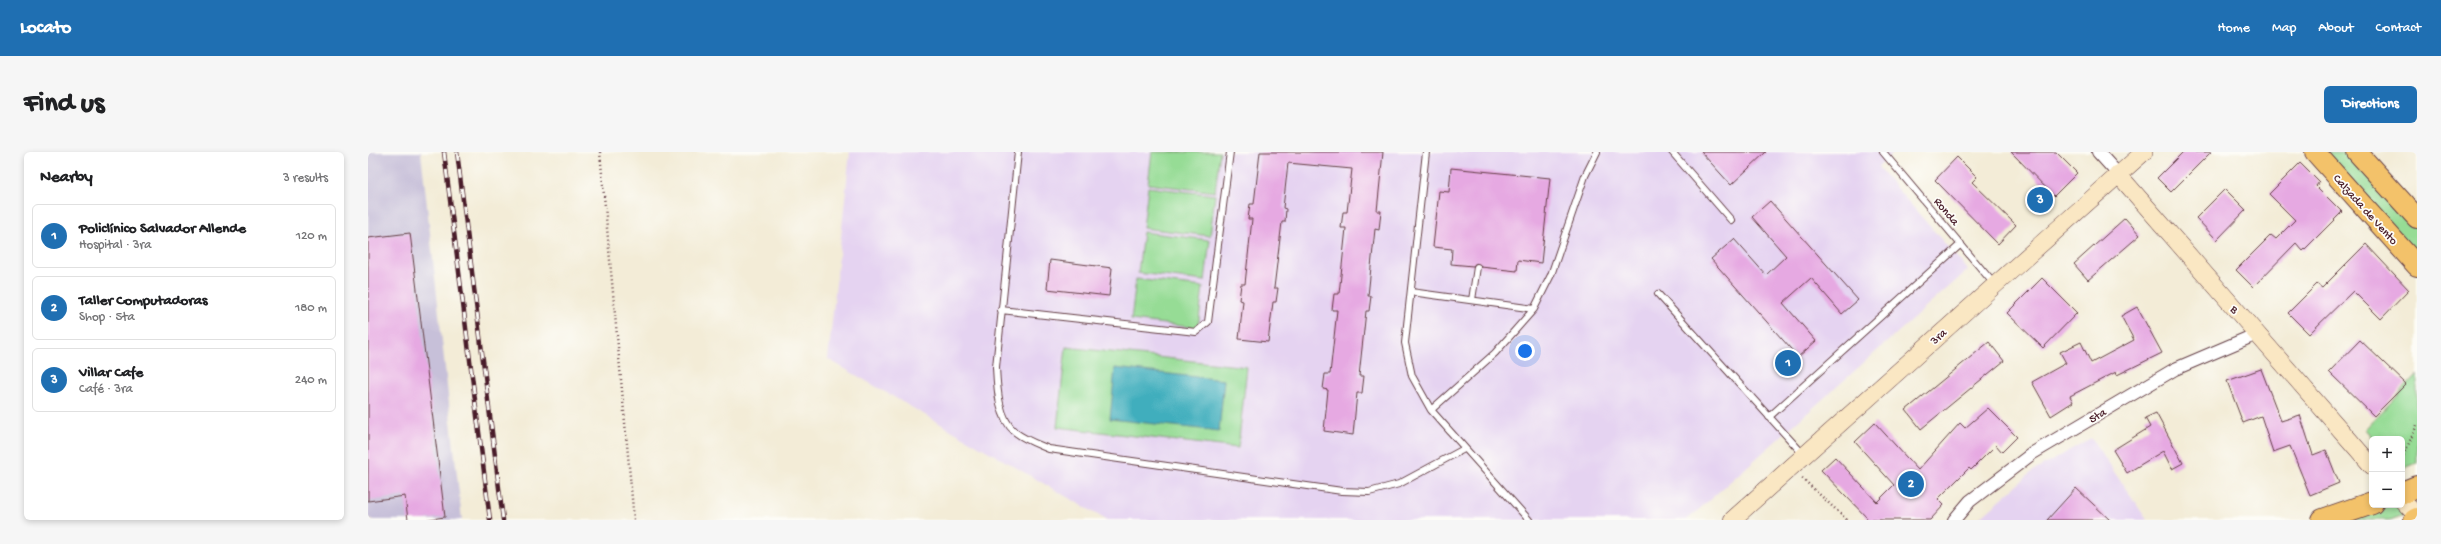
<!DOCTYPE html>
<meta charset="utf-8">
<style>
body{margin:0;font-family:"Gochi Hand",sans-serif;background:#f6f6f6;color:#202124}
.controls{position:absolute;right:12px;bottom:12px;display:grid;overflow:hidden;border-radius:6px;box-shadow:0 2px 6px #0003}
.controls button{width:36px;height:36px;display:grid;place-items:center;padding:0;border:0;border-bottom:1px solid #e0e0e0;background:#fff;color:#202124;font:20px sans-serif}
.you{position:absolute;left:1157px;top:199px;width:14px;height:14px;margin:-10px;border:3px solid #fff;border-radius:50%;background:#1a73e8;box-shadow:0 0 0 6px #1a73e833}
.badge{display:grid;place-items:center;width:26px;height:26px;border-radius:50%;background:#1f6fb2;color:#fff;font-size:13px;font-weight:700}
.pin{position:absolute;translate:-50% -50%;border:2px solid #fff;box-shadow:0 1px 4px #0006}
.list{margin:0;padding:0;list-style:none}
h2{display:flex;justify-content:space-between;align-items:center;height:52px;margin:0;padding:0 16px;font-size:17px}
h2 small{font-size:13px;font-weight:400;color:#757577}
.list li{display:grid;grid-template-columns:26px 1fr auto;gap:12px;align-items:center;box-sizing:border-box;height:64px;margin:0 8px 8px;padding:0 8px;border:1px solid #e0e0e0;border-radius:6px}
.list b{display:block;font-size:15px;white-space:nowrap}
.list p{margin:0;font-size:13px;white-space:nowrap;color:#757577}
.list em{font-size:13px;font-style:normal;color:#757577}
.map{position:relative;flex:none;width:2049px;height:368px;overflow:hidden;border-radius:6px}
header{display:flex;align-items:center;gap:24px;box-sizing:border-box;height:56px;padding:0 20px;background:#1f6fb2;color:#fff}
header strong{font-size:19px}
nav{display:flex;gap:22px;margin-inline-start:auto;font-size:14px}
.intro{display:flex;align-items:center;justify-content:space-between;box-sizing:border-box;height:96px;padding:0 24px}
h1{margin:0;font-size:28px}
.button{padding:10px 18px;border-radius:6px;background:#1f6fb2;color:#fff;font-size:14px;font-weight:700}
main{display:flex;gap:24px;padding:0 24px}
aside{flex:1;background:#fff;border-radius:6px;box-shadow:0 2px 6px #0003}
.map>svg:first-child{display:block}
</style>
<header>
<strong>Locato</strong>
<nav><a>Home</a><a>Map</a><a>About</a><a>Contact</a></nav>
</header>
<div class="intro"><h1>Find us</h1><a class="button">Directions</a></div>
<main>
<aside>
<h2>Nearby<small>3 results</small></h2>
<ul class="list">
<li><span class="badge">1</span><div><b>Policlínico Salvador Allende</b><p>Hospital · 3ra</p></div><em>120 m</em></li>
<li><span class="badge">2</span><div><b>Taller Computadoras</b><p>Shop · 5ta</p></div><em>180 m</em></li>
<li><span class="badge">3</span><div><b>Villar Cafe</b><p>Café · 3ra</p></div><em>240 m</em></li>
</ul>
</aside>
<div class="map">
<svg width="2049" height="368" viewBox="0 0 2049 368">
<rect width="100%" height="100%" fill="#fdfcf7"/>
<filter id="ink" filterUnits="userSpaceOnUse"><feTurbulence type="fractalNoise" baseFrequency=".025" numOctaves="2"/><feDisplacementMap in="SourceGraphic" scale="8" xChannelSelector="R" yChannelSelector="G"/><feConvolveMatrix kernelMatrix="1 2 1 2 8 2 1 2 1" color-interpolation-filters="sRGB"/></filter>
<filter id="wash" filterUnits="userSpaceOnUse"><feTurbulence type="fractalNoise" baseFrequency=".012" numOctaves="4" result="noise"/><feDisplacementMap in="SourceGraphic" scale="16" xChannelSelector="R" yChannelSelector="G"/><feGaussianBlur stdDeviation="0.9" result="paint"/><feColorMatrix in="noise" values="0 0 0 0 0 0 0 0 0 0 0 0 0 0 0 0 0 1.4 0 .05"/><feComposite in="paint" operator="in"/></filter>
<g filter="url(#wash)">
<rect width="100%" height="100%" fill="#f3ecd7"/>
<path fill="#e5d3f1" d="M482,0H1527L1510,15L1600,118L1319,368H739L460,207Z
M1723,286L1779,368H1609L1664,320Z"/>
<path fill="#c7c0d9" d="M0,0H53L94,368H5L0,366Z"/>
<path fill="#96dc95" stroke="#707e60" d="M784,0H852L847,40L780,32Z
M1957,0H1982L2049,74V102Z
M780,35L847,43L842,84L775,76Z
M775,80L842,88L837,129L770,121Z
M768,127L835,135L830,176L763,168Z
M698,195L879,215L870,296L689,275Z
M2049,223V311L2034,317V287H2005L1997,277Z
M2024,353H2027L2036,363L2022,368H1981Z"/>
<path fill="#40aebd" stroke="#456674" d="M747,216L856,228L851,279L742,267Z"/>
<g id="blocks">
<path fill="#e6a9e2" d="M892,0H1015L1009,59H1013L1011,78L1007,77L1000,144H1003L1001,159H998L991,224H996L994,241H989L985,283L956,279L960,238L955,237L957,222H962L969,158H964L966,142H971L978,76H973L975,60H979L984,17L920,11L915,56L918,57L917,70H914L906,136H910L908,150H905L900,190L871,187L875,149L871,148L873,132H877L884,67H880L882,52H886Z
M1333,0H1398L1363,33Z
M1643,0H1688L1709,21L1686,44Z
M1815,0H1843L1803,40L1789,26Z
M1589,5L1609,25L1604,30L1648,73L1630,92L1567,28Z
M1932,11L1951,30L1948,34L1974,60L1935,99L1928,91L1885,135L1868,118L1903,83L1908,87L1927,68L1901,42Z
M1083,16L1182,26L1173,111L1150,108L1149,119L1113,115L1109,111L1105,114L1083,112L1084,97L1065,95L1071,39L1081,40Z
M1857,37L1878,58L1849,88L1828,66Z
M1402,49L1490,148L1474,162L1443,126L1415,151L1448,189L1430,205L1343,107L1366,87L1398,123L1418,104L1384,65Z
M1757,66L1772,83L1720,128L1706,112Z
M42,81L77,365L55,368H40L37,344L0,349V86Z
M1998,92L2041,138L2013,167L1985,139L1941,182L1920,161L1949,132L1954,136Z
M682,108L744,116L741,144L679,137Z
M1674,126L1709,161L1675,196L1639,161Z
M1769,155L1794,201L1749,223L1748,220L1702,244L1705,250L1683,264L1664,230L1698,211L1692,200L1713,190L1723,211L1766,188L1753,164Z
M1992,188L2038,232L2006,264L1961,220Z
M1621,190L1636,209L1553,277L1538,258Z
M1893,217L1913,269L1932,263L1945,303L1958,298L1971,331L1942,343L1922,294L1905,300L1893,264L1875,271L1859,229Z
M1620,256L1649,285L1634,300L1628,293L1603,318L1601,316L1570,347L1576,353L1562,368H1501L1453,318L1467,305L1509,350L1526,333L1487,290L1507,271L1550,318L1592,271L1597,276Z
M1788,261L1815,311L1804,317L1795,299L1759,321L1745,298L1782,275L1777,266Z
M1708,336L1742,368H1679Z"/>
</g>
</g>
<g filter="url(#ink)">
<use href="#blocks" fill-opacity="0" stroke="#633e45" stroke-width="1"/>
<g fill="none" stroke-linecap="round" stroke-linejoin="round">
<g stroke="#633e45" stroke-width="8">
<path id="lane" d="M650,0L628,215C629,234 630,266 647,280C657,288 669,292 681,297L974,339L1001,340L1031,332L1096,297
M1058,0L1037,191L1044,224L1063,258L1161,368
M1304,0L1363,68
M1515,0L1626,132
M1043,140L1166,157
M1290,142L1435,302
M1104,148L1109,115
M633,158L828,180L840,170L862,0
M1063,258L1127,201L1166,157L1183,123L1217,24L1229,0
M1401,265L1593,92"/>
</g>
<g stroke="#633e45" stroke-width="14">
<path id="street" d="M1730,0L1750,22
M1586,368L1602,349L1665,301L1807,217L1889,182"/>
</g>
<g stroke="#633e45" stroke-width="18">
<path id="secondary" d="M1750,22L2004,314
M2034,348L2049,364
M1364,368L1776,0"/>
</g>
<g stroke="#633e45" stroke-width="22">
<path id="primary" d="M1947,0L2049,114
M1989,0L2049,66"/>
</g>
<g stroke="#633e45" stroke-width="24">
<path id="highway" d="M2034,341L2049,335
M1955,368L2004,351
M2047,368L2049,367"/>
</g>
<path stroke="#633e45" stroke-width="2.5" stroke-dasharray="1 3" stroke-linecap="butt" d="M232,0L266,368
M2034,307L2049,273
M1434,326L1479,368"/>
<use href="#lane" stroke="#fff" stroke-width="6"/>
<use href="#street" stroke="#fff" stroke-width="12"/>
<use href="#secondary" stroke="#fae7c3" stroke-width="17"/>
<use href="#primary" stroke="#f3c26a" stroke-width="20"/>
<use href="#highway" stroke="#f3c26a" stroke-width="22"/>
<g stroke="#4a1f2b" stroke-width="4.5">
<path id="rail" d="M76,0L122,368
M89,0L135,368"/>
</g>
<use href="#rail" stroke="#fdfcf7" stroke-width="3" stroke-dasharray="9" stroke-linecap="butt"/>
</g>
</g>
<g text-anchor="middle" stroke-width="3.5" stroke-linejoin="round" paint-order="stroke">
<g font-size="12" fill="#4a1f2b" stroke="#fdfcf7">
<text transform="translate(1998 57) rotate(48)" y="4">Calzada de Vento</text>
<text transform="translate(1579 59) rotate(50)" y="4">Ronda</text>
<text transform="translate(1867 157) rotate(49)" y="4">B</text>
<text transform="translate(1570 184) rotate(-42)" y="4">3ra</text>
<text transform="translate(1729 263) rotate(-31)" y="4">5ta</text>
</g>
</g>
</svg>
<div class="controls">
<button>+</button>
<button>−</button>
</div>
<div class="you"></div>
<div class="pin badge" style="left:1420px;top:211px">1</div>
<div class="pin badge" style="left:1543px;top:332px">2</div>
<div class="pin badge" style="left:1672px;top:48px">3</div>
</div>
</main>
